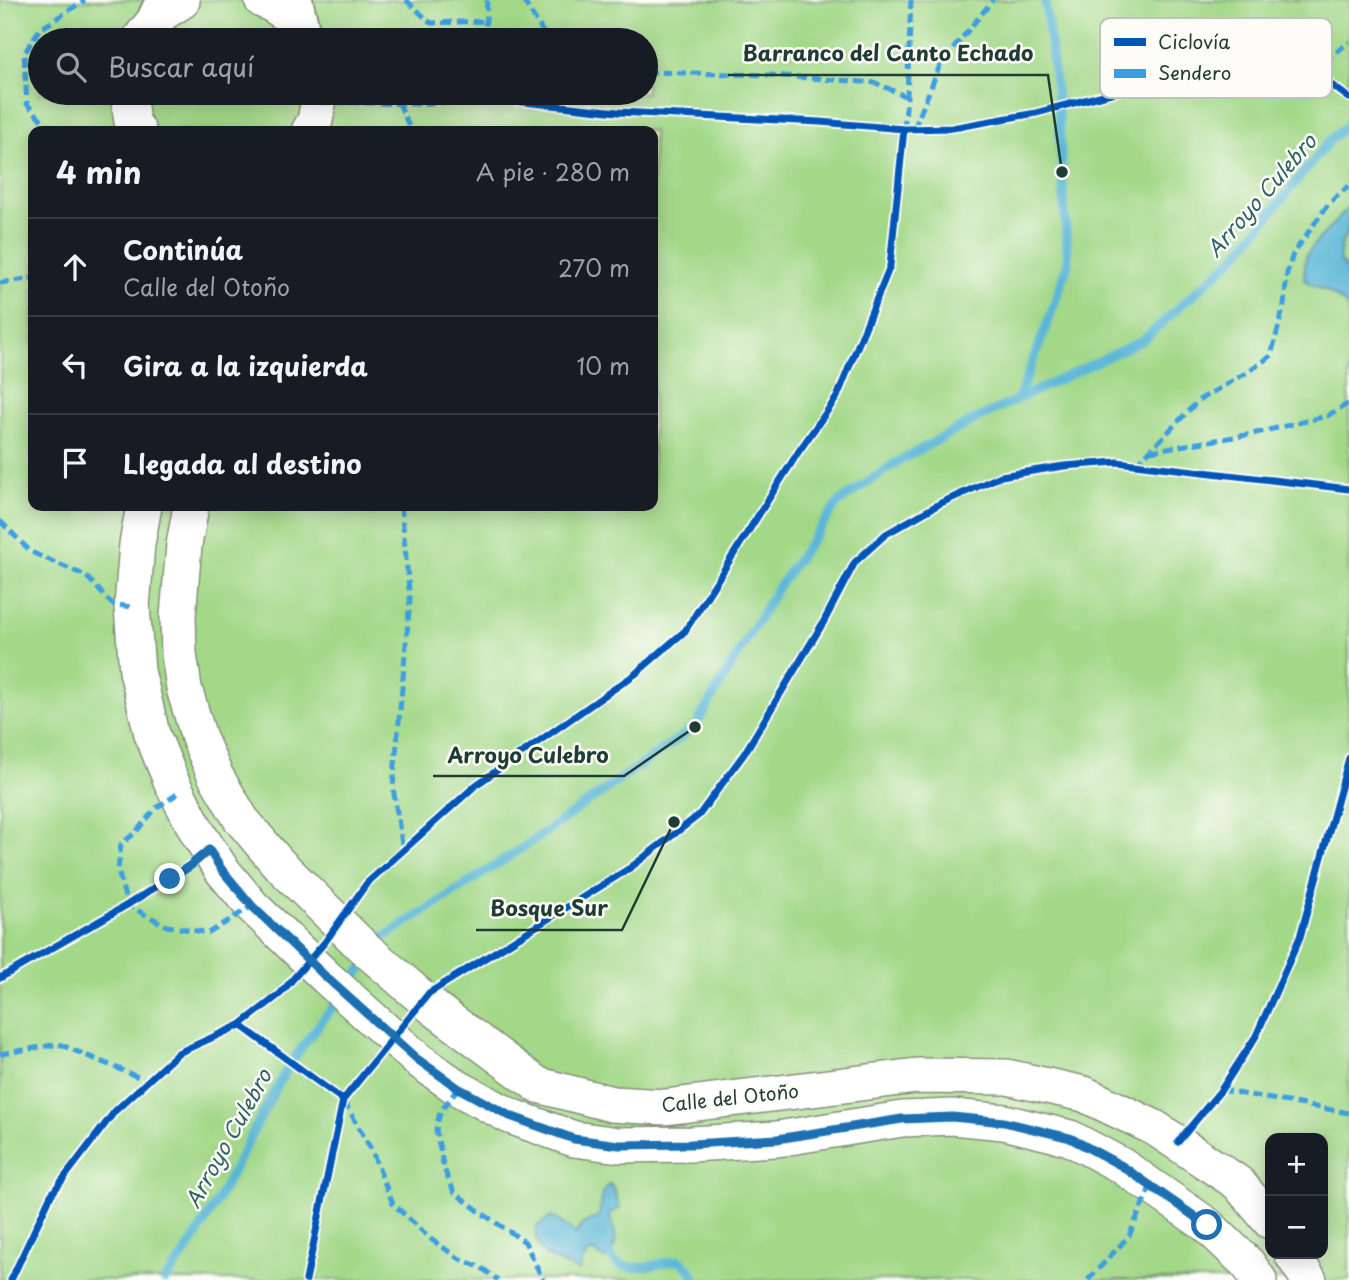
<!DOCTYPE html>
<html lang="es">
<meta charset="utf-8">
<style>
body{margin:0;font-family:"Playpen Sans",sans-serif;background:#20242c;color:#f1f3f6}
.controls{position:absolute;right:21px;bottom:21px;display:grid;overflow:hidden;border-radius:14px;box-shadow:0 4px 18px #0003}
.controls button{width:63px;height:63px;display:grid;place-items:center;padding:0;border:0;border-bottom:2px solid #363941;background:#171b24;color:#f1f3f6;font:35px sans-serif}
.stop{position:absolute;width:21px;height:21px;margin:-16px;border:5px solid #1f6fb2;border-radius:50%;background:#fff}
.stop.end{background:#1f6fb2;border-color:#fff;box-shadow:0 2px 7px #0008}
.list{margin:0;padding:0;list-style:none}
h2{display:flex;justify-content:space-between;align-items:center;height:91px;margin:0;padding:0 28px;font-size:30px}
h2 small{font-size:23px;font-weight:400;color:#9ea1a6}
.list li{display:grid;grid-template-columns:46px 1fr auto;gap:21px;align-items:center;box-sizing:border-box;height:98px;padding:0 28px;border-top:2px solid #363941}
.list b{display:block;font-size:26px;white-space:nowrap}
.list p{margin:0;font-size:23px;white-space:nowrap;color:#9ea1a6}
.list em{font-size:23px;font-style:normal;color:#9ea1a6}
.icon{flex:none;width:38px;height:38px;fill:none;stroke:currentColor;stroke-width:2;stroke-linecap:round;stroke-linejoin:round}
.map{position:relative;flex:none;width:1349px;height:1280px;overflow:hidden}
.search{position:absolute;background:#171b24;box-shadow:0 4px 18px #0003;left:28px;top:28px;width:630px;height:77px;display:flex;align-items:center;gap:18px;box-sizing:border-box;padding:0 24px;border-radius:38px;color:#9ea1a6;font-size:26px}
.panel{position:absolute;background:#171b24;box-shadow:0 4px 18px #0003;left:28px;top:126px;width:630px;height:385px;border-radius:14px}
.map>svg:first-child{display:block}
</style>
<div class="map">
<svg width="1349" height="1280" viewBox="0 0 1349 1280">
<rect width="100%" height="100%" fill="#fdfcf7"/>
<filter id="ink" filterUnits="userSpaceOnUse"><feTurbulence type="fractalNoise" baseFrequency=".0143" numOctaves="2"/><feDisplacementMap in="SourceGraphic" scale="14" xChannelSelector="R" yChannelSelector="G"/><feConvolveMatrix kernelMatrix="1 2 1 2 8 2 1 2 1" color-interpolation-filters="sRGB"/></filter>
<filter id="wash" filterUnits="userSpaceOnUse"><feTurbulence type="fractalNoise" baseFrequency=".00686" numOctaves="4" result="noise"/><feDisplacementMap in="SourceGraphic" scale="28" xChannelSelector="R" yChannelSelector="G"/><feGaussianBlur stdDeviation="1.57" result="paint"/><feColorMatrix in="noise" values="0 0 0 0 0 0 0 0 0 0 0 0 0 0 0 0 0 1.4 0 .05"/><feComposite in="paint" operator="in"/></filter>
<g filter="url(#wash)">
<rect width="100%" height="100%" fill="#e9e2bf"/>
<path fill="#a3d888" stroke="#618a5e" stroke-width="2" fill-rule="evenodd" d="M0,0H1349V1280H0ZM40,40H646V93H40ZM33,131H653V506H33ZM1270,1138H1323V1254H1270Z"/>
<path fill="#59b6d7" stroke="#3c7a86" stroke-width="2" d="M1349,207V227L1341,245L1339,260L1345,267L1349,269V308C1342,302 1334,294 1325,290C1314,285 1313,287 1304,278L1306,255L1319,239Z
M610,1184L614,1190L620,1208L609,1214C616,1231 621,1246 605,1259L594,1252H589L582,1261L579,1271C555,1260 535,1259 536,1227L550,1217L557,1219L576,1234C580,1222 589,1222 599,1216L603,1191Z"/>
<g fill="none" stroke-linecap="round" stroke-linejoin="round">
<path stroke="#59b6d7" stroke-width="9" d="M1018,399L1048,322L1068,264L1058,105L1045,0
M375,950L384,937L521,849L695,727L776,590L838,503L897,462L978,418L1143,340L1237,255L1331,139L1349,123
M348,987L367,961
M609,1255C612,1258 614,1261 617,1263C636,1274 660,1262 679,1260L689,1268L696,1280
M165,1280C216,1217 245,1141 286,1071C300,1046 322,1022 340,998"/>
</g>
</g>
<g filter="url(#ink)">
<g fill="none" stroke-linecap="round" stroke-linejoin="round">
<g stroke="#84907a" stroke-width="38">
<path id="minor" d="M262,0C282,8 297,20 304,40
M139,40L158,16L182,1
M128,93L132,122L138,131
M309,131L315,121L320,93
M144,506L137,544L132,607L137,671L152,734L172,783L199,835L222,870L252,906L327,978L417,1059L458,1088L510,1116L574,1139L619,1145L691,1144L777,1139L902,1119L952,1117L1004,1122L1070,1138L1122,1166L1207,1225L1248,1264L1259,1280
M191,506L184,545L178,616L179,654L184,688L199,738L215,775L241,819L277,862L361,945L435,1009L538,1085L612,1104L665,1107L917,1076L1007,1077L1084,1094L1155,1128L1238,1183L1270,1221
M1292,1254L1309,1280"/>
</g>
<g stroke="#84907a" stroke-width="42">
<path id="highway" d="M293,0L299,26
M158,16L166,0"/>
</g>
<use href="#minor" stroke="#fff" stroke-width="35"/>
<use href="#highway" stroke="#fff" stroke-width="38"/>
<path stroke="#3c9ee2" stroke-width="5" stroke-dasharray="10 5" stroke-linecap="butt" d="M406,0L431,23L486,21
M523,0L548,40
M482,40L486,21L487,0
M1313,71L1349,42
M646,72L771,75L876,83L907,97
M319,102L417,104L495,99
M399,103L411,131
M904,129L907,97L911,0
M914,129L940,65L993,0
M52,131L27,104L24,54L39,30L85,0
M0,283L33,278
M1150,451L1252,434L1327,416L1349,403
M1136,465L1199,400L1246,373L1271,356L1284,305L1287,273L1293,254L1329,203L1349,186
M401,506L410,600L393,787L403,851
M0,521L31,552L86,576L112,604L132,607
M177,794L156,808L135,833L121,844L118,870L127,905L167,926L209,933L252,906
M0,1054L59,1044L148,1081
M458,1088L440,1112L436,1130L444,1169L454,1192L483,1214L525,1242L543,1280
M1221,1090L1349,1113
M344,1101L371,1149L393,1204L432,1240L460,1259L482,1268L498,1280
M1088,1280L1129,1236L1151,1185"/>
<g stroke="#fdfcf7" stroke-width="11">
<path id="cycleway" d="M495,99L618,112L820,122L904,129L952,128L1036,113L1220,64L1252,58L1283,59L1313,71L1349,98
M0,978L127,905L189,866L209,850
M240,1025L343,1100
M1178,1142L1221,1090L1256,1036L1300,937L1349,758
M11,1280L51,1195L115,1111L178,1053L240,1025L280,994L325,942L367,883L476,785L634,675L685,631L799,451L837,397L890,266L904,129
M306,1280L343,1100L429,993L630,868L699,815L744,754L823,623L855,562L886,534L941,503L1001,476L1064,466L1117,462L1349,489"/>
</g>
<use href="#cycleway" stroke="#0057b8" stroke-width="7"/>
</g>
</g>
<g fill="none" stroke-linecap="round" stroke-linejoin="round" filter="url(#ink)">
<path stroke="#1f6fb2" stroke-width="9" d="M170,879L190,866L209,850L222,870L252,906L327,978L417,1059L458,1088L510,1116L574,1139L619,1145L691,1144L777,1139L902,1119L952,1117L1004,1122L1070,1138L1122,1166L1207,1225"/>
</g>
<g text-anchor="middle" stroke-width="5" stroke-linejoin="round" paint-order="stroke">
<g font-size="19" fill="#1f3d34" stroke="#fdfcf7">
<text transform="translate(730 1098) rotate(-6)" y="7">Calle del Otoño</text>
</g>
<g font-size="21" font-style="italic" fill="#306165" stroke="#fdfcf7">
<text transform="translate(1262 196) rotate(-49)" y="7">Arroyo Culebro</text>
<text transform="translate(229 1139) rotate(-61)" y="7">Arroyo Culebro</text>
</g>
</g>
<rect x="1100" y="18" width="232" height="80" rx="10" fill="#fdfcf7" stroke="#bac3bc" stroke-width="2"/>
<rect x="1114" y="38" width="32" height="8" fill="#0057b8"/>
<rect x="1114" y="69" width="32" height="9" fill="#3c9ee2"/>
<g font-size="19" fill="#1f3d34">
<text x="1158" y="49">Ciclovía</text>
<text x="1158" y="80">Sendero</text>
</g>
<path fill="none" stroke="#1f3d34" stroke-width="2.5" d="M1062 172L1048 75H728M695 727L624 776H433M674 822L622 930H476"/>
<g fill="#1f3d34" stroke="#fdfcf7" stroke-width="2.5">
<circle cx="1062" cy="172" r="7"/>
<circle cx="695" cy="727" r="7"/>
<circle cx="674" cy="822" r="7"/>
</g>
<g font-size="21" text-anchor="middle" font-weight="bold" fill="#1f3d34" stroke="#fdfcf7" stroke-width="5" stroke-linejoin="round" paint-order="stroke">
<text x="888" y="61">Barranco del Canto Echado</text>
<text x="528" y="763">Arroyo Culebro</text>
<text x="549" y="916">Bosque Sur</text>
</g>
</svg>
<div class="controls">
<button>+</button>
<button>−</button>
</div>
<div class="stop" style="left:1207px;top:1225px"></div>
<div class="stop end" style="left:170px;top:879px"></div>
<div class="search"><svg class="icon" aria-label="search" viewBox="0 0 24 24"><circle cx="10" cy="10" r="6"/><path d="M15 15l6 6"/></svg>Buscar aquí</div>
<section class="panel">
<h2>4 min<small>A pie · 280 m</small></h2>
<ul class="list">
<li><svg class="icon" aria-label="ahead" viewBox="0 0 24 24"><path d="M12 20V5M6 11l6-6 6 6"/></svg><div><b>Continúa</b><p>Calle del Otoño</p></div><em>270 m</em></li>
<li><svg class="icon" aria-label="left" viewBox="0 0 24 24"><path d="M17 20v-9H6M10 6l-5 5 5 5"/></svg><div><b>Gira a la izquierda</b></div><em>10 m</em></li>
<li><svg class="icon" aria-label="arrive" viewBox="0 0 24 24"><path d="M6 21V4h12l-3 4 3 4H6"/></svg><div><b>Llegada al destino</b></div></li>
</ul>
</section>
</div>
